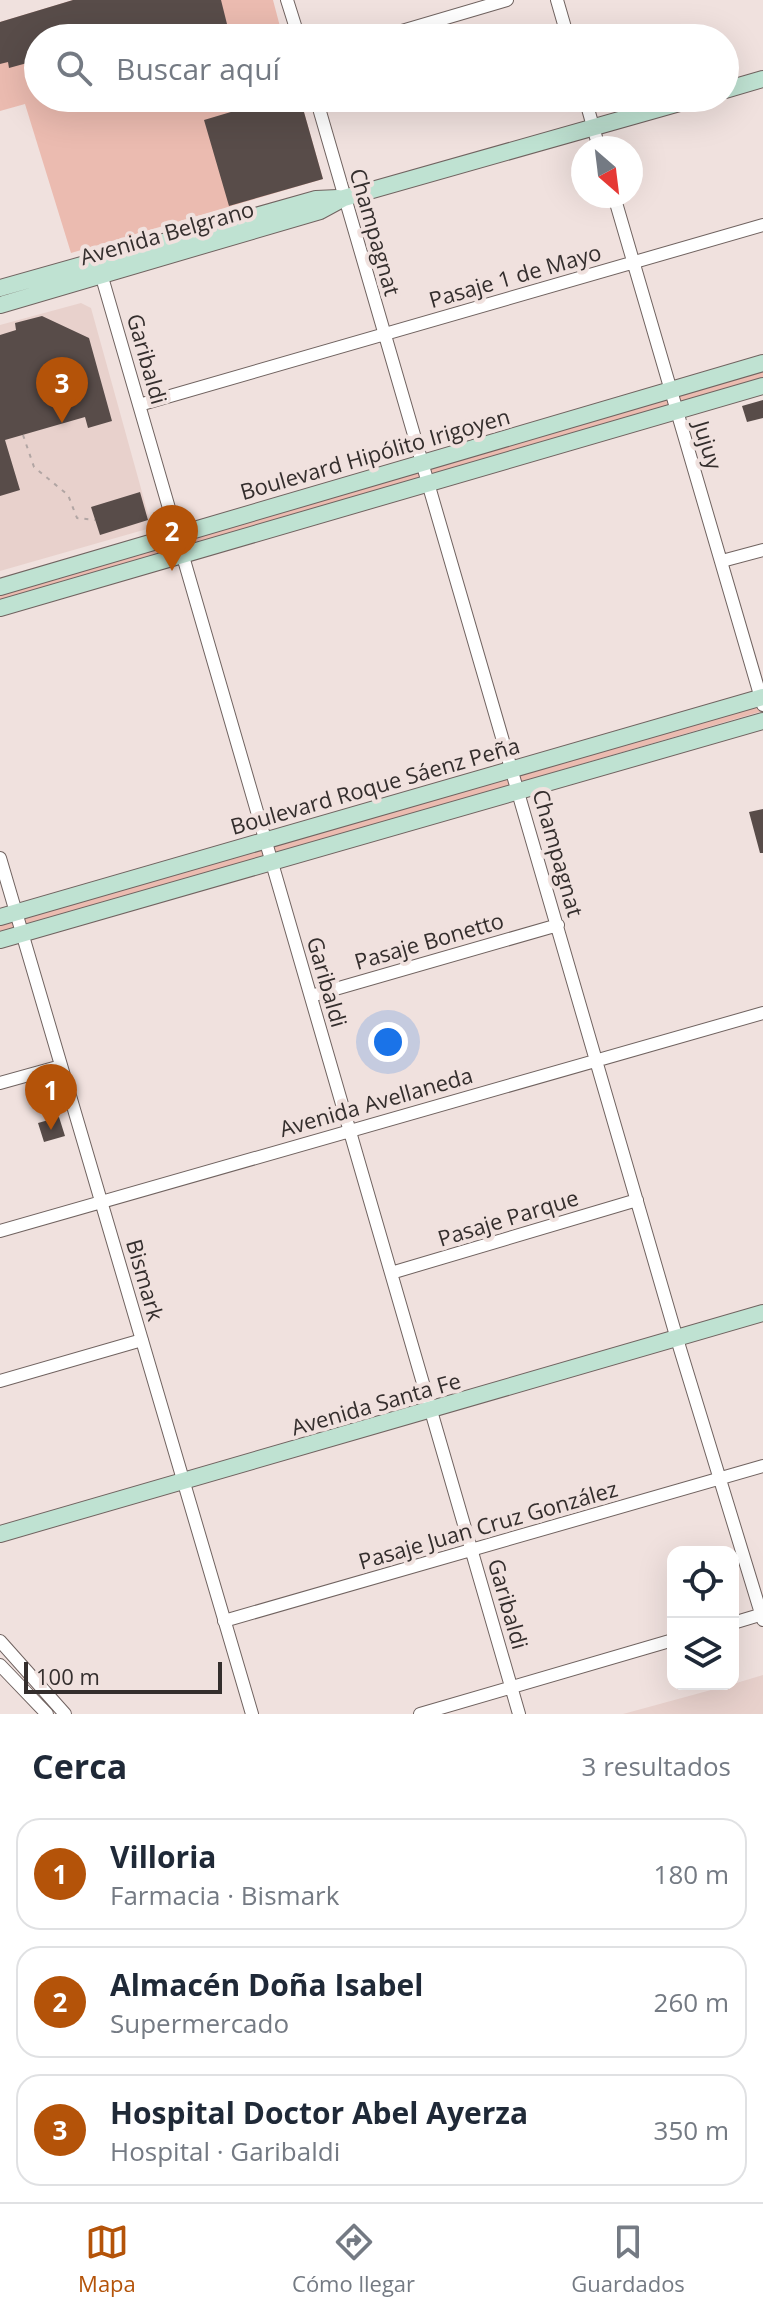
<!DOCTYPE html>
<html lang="es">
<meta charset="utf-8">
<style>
body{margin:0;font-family:"Open Sans",sans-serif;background:#f6f6f7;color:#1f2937}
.controls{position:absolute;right:24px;bottom:24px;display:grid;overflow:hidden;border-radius:16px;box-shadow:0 8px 32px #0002}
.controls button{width:72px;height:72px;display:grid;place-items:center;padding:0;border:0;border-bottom:2px solid #e0e1e3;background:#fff;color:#1f2937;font:40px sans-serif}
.compass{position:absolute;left:571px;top:136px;width:72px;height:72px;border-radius:50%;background:#fff;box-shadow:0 8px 32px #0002;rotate:152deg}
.scale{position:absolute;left:24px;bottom:20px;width:198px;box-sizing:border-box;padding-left:8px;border:4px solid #342e2d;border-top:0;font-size:22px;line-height:28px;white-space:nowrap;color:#342e2d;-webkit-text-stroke:6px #f0e1de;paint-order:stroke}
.you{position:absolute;left:388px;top:1042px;width:28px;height:28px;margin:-20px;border:6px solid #fff;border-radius:50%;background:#1a73e8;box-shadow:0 0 0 12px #1a73e833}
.badge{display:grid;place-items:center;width:52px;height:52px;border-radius:50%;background:#b45309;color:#fff;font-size:26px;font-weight:700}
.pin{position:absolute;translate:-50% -66px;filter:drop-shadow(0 2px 4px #0008)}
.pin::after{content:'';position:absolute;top:42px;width:28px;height:24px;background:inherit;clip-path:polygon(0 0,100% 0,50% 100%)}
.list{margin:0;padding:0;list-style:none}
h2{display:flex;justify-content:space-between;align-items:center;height:104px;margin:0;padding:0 32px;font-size:34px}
h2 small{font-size:26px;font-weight:400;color:#747a83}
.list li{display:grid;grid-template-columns:52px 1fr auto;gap:24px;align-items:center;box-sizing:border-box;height:112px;margin:0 16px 16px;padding:0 16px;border:2px solid #e0e1e3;border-radius:24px}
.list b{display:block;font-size:30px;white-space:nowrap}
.list p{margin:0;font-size:26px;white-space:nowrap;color:#747a83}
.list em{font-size:26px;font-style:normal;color:#747a83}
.icon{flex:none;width:44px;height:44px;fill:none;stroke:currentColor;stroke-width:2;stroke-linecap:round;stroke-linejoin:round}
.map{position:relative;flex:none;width:763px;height:1714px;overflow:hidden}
.search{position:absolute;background:#fff;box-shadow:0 8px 32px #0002;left:24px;right:24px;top:24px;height:88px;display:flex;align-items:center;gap:20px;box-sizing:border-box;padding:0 28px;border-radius:44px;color:#747a83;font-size:30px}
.sheet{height:488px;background:#fff}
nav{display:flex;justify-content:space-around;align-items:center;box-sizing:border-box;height:112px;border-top:2px solid #e0e1e3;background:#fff;font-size:22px;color:#747a83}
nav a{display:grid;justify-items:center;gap:4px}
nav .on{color:#b45309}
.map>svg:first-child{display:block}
</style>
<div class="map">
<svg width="763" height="1714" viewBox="0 0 763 1714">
<rect width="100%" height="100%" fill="#f0e1de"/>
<path fill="#e8d1cc" d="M81,303L91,308L150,521L147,529L0,571V325Z
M763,1675V1714H623L733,1684Z"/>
<path fill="#ebbbb0" d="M73,0H273L283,38H38V98H300L323,179L71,253L25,104L0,111V22Z
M763,363V386L0,608V587Z
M763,702V711L0,934V923Z"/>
<path fill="#584c49" d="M73,0H221L227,24L177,38H149L147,30L118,38H38V60L9,68L8,62L0,64V22Z
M278,98H300L323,179L229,206L204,120Z
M42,316L89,338L112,421L88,428L85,417L5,440L20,490L0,496V335L16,330L15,323Z
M763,400V418L747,422L742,406Z
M140,492L148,520L100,535L91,507Z
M763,809V853H760L749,812Z
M59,1117L65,1136L44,1142L38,1123Z"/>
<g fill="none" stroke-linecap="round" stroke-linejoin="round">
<g stroke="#706360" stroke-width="14">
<path id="street" d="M287,0L299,38
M557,0L568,38
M378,38L507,0
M316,98L677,1339L763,1620
M585,98L599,148
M614,196L763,705
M99,267L519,1714
M139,405L763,225
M722,561L763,550
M0,858L252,1714
M311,996L558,925
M0,1083L61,1066
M0,1231L763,1013
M391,1273L637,1200
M0,1381L142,1340
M224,1621L763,1466
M733,1623L763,1614
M0,1641L65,1714
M0,1665L47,1714
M420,1714L673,1640"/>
</g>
<g stroke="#706360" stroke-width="18">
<path id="secondary" d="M725,90L763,79
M0,288L316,199L338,198
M0,305L320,211L344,198L697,98
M0,587L763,363
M0,608L763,386
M0,917L763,697
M0,940L763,721
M0,1534L763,1313"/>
</g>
<path stroke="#b1a5a3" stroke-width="2" stroke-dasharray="4 6" stroke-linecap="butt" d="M23,435L34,467L68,495L77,518L95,520"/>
<use href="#street" stroke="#fff" stroke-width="12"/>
<use href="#secondary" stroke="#bfe2d2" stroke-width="16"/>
</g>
<g text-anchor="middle" stroke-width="8" stroke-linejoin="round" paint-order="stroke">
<g font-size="22" fill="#342e2d" stroke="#f0e1de">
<text transform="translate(375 232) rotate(74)" y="8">Champagnat</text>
<text transform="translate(167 233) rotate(-16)" y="8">Avenida Belgrano</text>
<text transform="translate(515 276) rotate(-16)" y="8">Pasaje 1 de Mayo</text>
<text transform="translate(147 359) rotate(74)" y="8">Garibaldi</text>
<text transform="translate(708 445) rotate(73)" y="8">Jujuy</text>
<text transform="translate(375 454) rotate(-16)" y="8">Boulevard Hipólito Irigoyen</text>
<text transform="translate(375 786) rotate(-16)" y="8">Boulevard Roque Sáenz Peña</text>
<text transform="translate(558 853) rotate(74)" y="8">Champagnat</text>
<text transform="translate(429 941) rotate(-16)" y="8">Pasaje Bonetto</text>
<text transform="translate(327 982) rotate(74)" y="8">Garibaldi</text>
<text transform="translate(376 1102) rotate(-16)" y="8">Avenida Avellaneda</text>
<text transform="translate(508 1218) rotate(-17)" y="8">Pasaje Parque</text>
<text transform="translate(145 1280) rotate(74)" y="8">Bismark</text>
<text transform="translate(376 1404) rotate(-16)" y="8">Avenida Santa Fe</text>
<text transform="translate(488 1525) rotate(-16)" y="8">Pasaje Juan Cruz González</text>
<text transform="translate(508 1604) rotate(74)" y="8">Garibaldi</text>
</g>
</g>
</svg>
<div class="controls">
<button><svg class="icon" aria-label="locate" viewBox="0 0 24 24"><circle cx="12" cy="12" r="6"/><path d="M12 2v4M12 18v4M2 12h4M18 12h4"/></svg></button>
<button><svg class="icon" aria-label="layers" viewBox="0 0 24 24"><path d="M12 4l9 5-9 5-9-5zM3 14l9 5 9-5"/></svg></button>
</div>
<svg class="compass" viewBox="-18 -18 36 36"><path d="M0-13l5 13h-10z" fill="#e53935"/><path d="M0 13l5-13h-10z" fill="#747a83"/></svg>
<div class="scale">100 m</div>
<div class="you"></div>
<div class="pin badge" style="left:51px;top:1130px">1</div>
<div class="pin badge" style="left:172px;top:571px">2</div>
<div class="pin badge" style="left:62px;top:423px">3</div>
<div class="search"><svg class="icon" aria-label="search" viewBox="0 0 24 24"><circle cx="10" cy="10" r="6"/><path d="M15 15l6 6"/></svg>Buscar aquí</div>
</div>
<section class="sheet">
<h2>Cerca<small>3 resultados</small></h2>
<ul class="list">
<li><span class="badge">1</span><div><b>Villoria</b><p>Farmacia · Bismark</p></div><em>180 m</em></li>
<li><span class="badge">2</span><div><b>Almacén Doña Isabel</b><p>Supermercado</p></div><em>260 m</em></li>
<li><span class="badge">3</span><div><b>Hospital Doctor Abel Ayerza</b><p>Hospital · Garibaldi</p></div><em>350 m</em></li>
</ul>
</section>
<nav>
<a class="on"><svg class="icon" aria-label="map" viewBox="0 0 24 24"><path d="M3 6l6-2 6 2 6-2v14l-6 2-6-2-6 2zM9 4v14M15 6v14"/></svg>Mapa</a>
<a><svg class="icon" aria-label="directions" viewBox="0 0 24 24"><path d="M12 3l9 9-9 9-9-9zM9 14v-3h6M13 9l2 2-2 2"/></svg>Cómo llegar</a>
<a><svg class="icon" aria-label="saved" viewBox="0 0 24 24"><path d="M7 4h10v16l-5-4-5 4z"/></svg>Guardados</a>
</nav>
